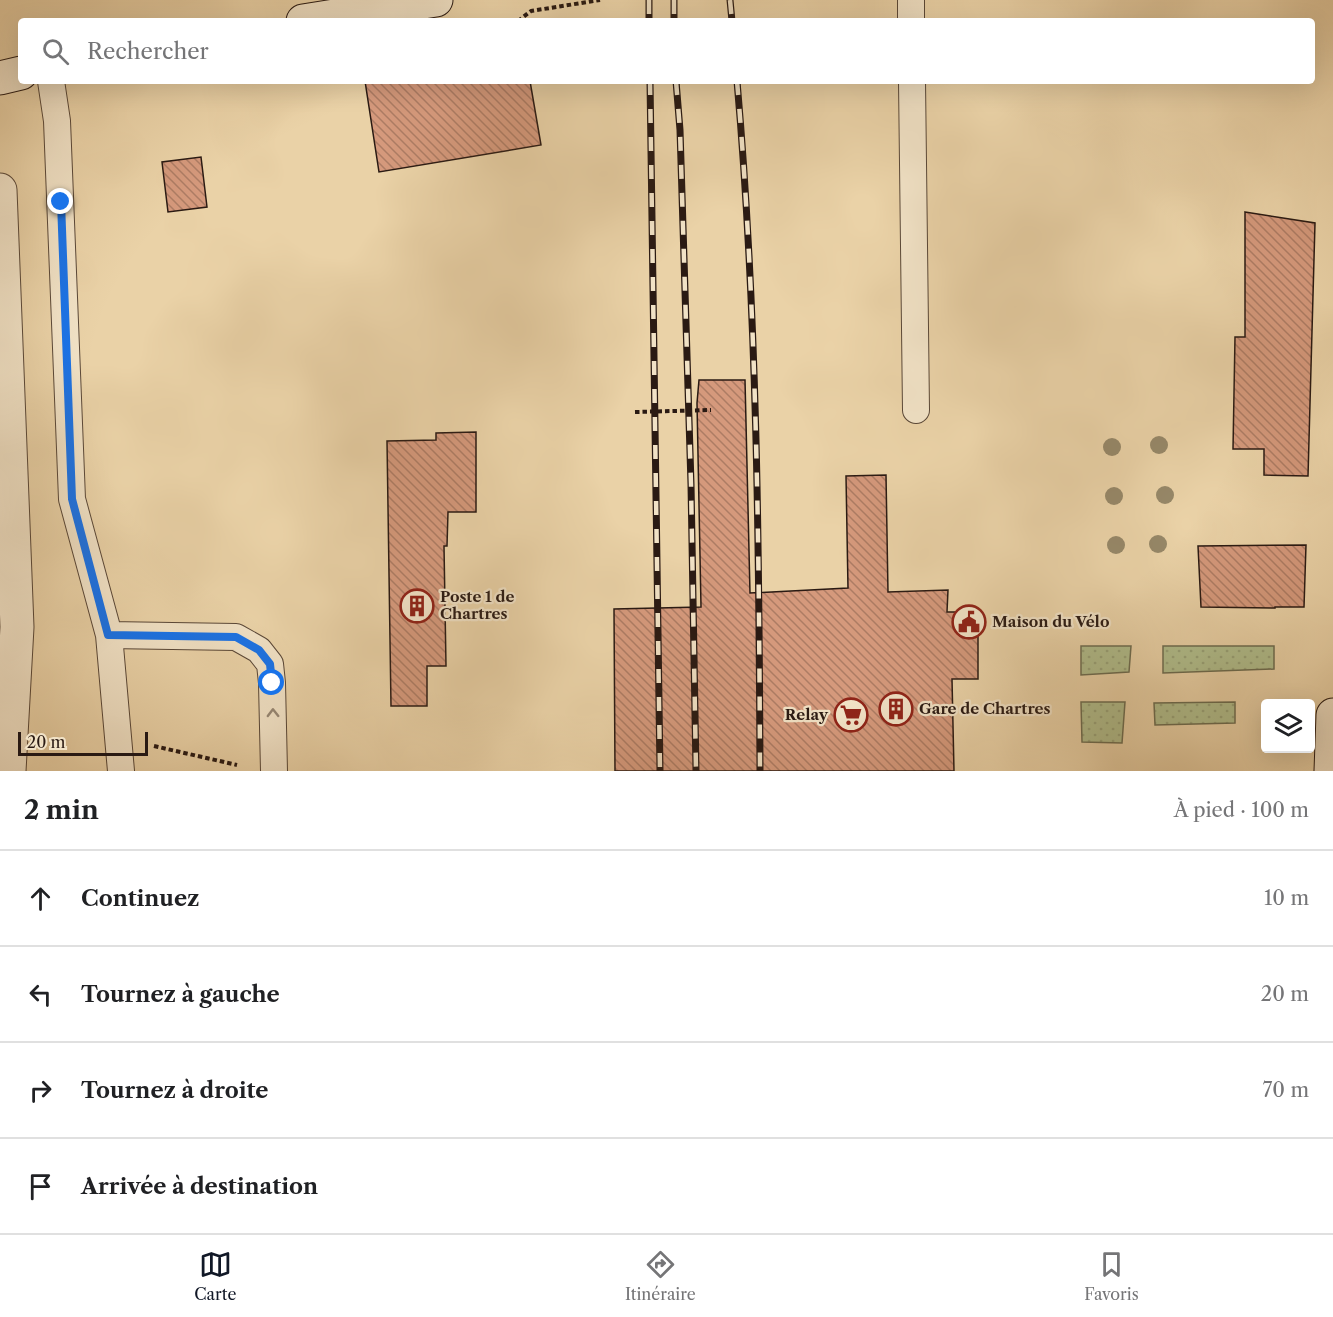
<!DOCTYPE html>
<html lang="fr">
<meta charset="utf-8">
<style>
body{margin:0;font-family:"Libre Caslon Text",serif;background:#f6f6f6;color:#202124}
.controls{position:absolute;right:18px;bottom:18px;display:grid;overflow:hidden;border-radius:6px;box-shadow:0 6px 24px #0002}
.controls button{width:54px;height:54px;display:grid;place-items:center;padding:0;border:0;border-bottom:2px solid #e0e0e0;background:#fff;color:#202124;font:30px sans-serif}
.scale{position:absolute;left:18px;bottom:15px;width:130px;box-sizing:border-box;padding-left:6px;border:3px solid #2a1a13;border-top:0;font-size:16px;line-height:21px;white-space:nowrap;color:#2a1a13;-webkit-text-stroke:4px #f1e2c6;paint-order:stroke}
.stop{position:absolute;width:18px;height:18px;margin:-14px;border:4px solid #1a73e8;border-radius:50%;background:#fff}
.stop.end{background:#1a73e8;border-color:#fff;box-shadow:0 2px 6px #0008}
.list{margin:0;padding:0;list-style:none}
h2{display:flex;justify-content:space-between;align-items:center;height:78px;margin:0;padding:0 24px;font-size:26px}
h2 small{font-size:20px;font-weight:400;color:#757577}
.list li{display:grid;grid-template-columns:39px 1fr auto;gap:18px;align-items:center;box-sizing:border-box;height:96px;padding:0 24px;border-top:2px solid #e0e0e0}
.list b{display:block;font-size:22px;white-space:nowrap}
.list em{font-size:20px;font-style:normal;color:#757577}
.icon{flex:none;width:33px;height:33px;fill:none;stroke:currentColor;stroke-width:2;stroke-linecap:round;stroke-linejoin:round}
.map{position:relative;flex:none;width:1333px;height:771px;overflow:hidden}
.search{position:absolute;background:#fff;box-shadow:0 6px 24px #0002;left:18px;right:18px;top:18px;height:66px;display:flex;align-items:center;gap:15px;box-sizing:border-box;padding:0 21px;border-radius:6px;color:#757577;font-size:22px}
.sheet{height:462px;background:#fff}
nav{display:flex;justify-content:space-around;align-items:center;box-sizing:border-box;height:84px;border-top:2px solid #e0e0e0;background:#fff;font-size:16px;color:#757577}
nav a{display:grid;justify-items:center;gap:3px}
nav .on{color:#111827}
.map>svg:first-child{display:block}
</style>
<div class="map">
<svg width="1333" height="771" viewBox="0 0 1333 771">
<defs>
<pattern id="grass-dots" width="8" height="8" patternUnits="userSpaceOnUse" patternTransform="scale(1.5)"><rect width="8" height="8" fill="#b0bd8c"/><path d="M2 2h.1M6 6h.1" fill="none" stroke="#98a278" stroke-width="1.8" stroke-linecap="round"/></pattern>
<pattern id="building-back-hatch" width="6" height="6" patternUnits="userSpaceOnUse" patternTransform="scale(1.5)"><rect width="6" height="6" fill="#d5997c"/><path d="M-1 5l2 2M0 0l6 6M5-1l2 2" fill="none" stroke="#ad7c64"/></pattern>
</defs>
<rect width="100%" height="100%" fill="#ead2a7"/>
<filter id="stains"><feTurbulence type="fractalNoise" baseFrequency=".00333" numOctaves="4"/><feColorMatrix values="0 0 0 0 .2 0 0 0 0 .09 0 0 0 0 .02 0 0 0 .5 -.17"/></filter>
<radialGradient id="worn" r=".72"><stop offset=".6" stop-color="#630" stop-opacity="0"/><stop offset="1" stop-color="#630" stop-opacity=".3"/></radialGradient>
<path fill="url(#grass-dots)" stroke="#6d6c50" stroke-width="1.5" d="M1081,646H1131L1129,672L1081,675Z
M1163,646H1274V669L1163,673Z
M1081,702H1125L1122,743L1082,742Z
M1235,702V723L1155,725L1154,703Z"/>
<path fill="url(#building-back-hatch)" stroke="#2a1a13" stroke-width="1.5" d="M365,81H530L541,145L379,172Z
M201,157L207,207L168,212L162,162Z
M1245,212L1315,223L1308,476L1264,475V449H1233L1235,337H1245Z
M699,380H745L750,593L848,588L846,476L886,475L888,592L948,590L947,612H978V679H952L954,771H615L614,609L701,607L697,403Z
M476,432V512H448L447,546H444L446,666H427V706H391L387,441L436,440V433Z
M1306,545L1304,607H1275V608L1201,607L1198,546Z"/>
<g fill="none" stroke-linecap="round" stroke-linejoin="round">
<g stroke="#5a4838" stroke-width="28">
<path id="service" d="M911,0V21
M51,81L57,121L72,499L109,635L121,771
M912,81L916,410
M109,635L236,637L259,650L270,664L272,683L274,771"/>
</g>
<g stroke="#5a4838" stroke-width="35">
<path id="minor" d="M0,190L17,627L9,771"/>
</g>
<g stroke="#2a1a13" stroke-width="35">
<path id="secondary" d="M303,21L436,0
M0,78L21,73
M1331,771L1333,715"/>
</g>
<path stroke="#2a1a13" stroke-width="4" stroke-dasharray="4.5 3" stroke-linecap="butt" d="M518,21L531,11L600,0
M635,412L711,410
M154,746L237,765"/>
<use href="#service" stroke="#f1e2c6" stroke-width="26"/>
<use href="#minor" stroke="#f1e2c6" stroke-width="33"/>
<use href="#secondary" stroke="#f1e2c6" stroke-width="33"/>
<g stroke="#2a1a13" stroke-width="7">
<path id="rail" d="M649,0V21
M674,0V21
M730,0L732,21
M650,81L660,771
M676,81L680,130L691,484L696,771
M737,81C757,310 759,541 760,771"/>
</g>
<use href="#rail" stroke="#f1e2c6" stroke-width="4.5" stroke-dasharray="14" stroke-linecap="butt"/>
</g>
<g fill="#968869">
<circle cx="1159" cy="445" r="9"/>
<circle cx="1112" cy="447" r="9"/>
<circle cx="1165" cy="495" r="9"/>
<circle cx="1114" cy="496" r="9"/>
<circle cx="1158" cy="544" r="9"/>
<circle cx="1116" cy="545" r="9"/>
</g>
<defs><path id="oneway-chevron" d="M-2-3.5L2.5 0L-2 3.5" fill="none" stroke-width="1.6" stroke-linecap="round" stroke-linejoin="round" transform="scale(1.5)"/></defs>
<use stroke="#978875" href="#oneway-chevron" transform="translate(273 713) rotate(-91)"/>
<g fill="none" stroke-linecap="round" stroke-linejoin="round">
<path stroke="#1a73e8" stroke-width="8" d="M61,202L72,499L108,635L236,637L259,650L270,664L272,683"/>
</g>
<defs>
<g id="building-ring" transform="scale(1.725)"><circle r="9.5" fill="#f1e2c6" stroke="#8f2418" stroke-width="1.5"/><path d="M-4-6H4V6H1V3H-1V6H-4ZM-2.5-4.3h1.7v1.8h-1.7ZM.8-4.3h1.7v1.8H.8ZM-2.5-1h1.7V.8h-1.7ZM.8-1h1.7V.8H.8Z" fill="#8f2418"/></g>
<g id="civic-ring" transform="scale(1.725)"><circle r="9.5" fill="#f1e2c6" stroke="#8f2418" stroke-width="1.5"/><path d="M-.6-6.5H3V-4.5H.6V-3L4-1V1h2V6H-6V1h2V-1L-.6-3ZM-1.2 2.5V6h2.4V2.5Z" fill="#8f2418"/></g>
<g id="supermarket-ring" transform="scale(1.725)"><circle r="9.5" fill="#f1e2c6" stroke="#8f2418" stroke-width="1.5"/><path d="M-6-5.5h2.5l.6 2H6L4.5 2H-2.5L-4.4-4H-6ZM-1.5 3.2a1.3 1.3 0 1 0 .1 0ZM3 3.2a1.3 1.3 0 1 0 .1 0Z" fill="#8f2418"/></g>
</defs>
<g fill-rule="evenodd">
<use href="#building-ring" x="417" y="606"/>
<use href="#civic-ring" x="969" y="622"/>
<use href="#building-ring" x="896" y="709"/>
<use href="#supermarket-ring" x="851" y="715"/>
</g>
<g text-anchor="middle" stroke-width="4.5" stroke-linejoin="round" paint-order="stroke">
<g font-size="15" font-weight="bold" fill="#2a1a13" stroke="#f1e2c6" text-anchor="start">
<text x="440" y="602">Poste 1 de<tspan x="440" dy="17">Chartres</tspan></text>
<text x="992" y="627">Maison du Vélo</text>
<text x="919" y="714">Gare de Chartres</text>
<text x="828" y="720" text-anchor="end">Relay</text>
</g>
</g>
<rect width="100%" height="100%" filter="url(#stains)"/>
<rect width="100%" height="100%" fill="url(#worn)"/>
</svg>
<div class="controls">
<button><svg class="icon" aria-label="layers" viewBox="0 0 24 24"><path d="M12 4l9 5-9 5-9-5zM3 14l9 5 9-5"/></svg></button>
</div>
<div class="scale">20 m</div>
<div class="stop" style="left:272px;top:683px"></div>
<div class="stop end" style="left:61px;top:202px"></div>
<div class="search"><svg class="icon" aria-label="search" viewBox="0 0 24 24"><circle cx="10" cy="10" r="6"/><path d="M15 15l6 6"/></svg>Rechercher</div>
</div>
<section class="sheet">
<h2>2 min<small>À pied · 100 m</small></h2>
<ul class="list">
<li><svg class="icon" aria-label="ahead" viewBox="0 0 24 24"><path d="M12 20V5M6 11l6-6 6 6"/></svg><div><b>Continuez</b></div><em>10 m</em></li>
<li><svg class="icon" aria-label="left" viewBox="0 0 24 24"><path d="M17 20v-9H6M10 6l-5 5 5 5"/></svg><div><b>Tournez à gauche</b></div><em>20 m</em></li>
<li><svg class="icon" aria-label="right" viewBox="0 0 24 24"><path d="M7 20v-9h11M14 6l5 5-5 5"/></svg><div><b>Tournez à droite</b></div><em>70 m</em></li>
<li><svg class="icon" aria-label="arrive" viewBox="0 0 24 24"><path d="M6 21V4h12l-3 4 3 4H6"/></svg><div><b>Arrivée à destination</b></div></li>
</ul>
</section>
<nav>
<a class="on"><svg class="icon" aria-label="map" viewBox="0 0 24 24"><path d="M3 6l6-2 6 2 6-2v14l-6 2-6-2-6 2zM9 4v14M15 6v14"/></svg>Carte</a>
<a><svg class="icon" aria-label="directions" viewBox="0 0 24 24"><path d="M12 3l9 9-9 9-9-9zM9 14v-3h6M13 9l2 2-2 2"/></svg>Itinéraire</a>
<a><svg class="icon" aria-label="saved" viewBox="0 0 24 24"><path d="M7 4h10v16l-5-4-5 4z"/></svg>Favoris</a>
</nav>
